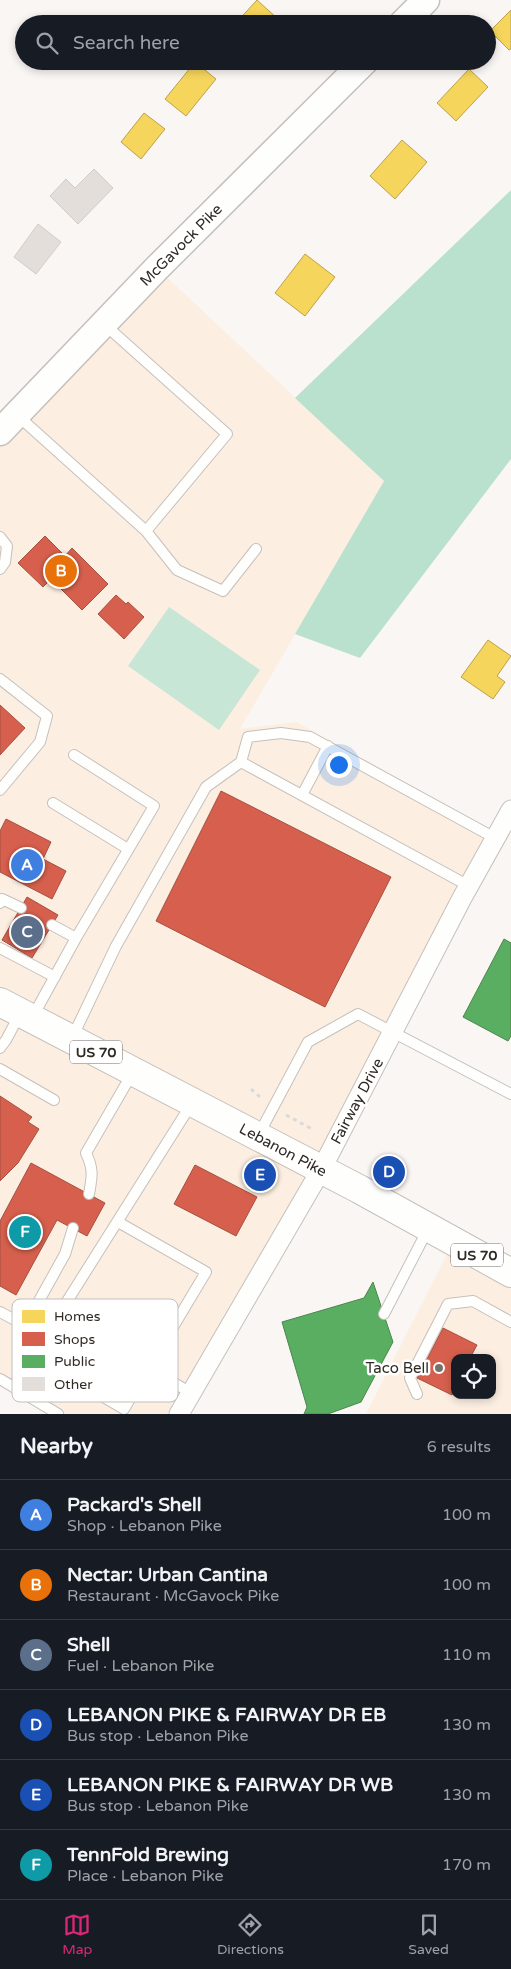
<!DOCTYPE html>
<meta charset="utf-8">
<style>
body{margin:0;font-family:"Varela Round",sans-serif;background:#20242c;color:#f1f3f6}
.controls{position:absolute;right:15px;bottom:15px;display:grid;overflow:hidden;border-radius:10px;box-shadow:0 2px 8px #0003}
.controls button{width:45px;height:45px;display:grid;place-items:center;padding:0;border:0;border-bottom:1px solid #363941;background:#171b24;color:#f1f3f6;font:25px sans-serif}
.you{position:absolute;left:338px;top:764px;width:18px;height:18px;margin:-12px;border:4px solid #fff;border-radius:50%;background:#1a73e8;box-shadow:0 0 0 8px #1a73e833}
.badge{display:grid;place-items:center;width:32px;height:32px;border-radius:50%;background:#db2777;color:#fff;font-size:16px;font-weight:700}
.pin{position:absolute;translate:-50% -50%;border:2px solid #fff;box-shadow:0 1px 5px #0006}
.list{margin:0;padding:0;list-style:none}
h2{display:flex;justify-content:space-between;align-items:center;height:65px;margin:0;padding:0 20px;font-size:21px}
h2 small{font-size:16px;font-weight:400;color:#9ea1a6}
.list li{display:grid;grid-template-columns:32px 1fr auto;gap:15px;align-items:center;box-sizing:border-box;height:70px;padding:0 20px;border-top:1px solid #363941}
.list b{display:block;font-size:19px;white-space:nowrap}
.list p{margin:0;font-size:16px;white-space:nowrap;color:#9ea1a6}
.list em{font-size:16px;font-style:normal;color:#9ea1a6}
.icon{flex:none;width:28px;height:28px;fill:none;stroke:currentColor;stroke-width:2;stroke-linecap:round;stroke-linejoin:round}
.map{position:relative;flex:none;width:511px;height:1414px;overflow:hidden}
.search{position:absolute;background:#171b24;box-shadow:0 2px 8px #0003;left:15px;right:15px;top:15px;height:55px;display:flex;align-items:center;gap:12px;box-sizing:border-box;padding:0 18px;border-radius:28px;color:#9ea1a6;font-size:19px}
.sheet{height:485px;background:#171b24}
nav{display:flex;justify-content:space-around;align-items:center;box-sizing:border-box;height:70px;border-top:1px solid #363941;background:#171b24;font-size:14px;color:#9ea1a6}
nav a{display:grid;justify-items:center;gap:2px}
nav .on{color:#db2777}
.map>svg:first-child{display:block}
</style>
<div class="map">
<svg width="511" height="1414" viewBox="0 0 511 1414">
<rect width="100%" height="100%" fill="#faf6f3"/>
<path fill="#fceee1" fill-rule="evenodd" d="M157,268L384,481L240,729L296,722L498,833L179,1414H58L0,1379V434Z
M453,1242L511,1273V1414H366ZM455,1358H492V1395H455Z"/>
<path fill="#c7e6d5" d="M169,607L260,670L219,730L128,666Z"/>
<path fill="#b9e1cd" d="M511,190V459L360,658L295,634L384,481L295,398Z"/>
<path fill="#f6d55c" stroke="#bba24b" d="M257,0L278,19L273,24H235Z
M511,10V49L509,50L490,31Z
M195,62L216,79L186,116L165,99Z
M469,69L488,87L456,121L437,103Z
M144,113L165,129L141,159L121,142Z
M402,140L427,162L395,199L370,176Z
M305,254L335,277L305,316L275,293Z
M488,640L511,656L497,676L505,682L493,699L461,677Z"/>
<path fill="#d6604d" stroke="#a45041" d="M45,536L65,556L72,548L108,584L82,610L51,579L43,587L18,563Z
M116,595L126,604L128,602L144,617L124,639L98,614Z
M0,705L25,728L0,755Z
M221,791L391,877L325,1007L156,921Z
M6,819L51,842L43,859L66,871L52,899L0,872V831Z
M27,897L58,915L32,958L2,940Z
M0,1096L32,1117L28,1122L39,1129L18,1163L0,1181Z
M31,1163L105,1203L87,1236L57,1220L16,1295L0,1286V1221Z
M195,1165L257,1197L236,1236L174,1204Z
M443,1328L477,1345L470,1358H455V1389L452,1395L417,1378Z"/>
<path fill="#5aae61" stroke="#4d864f" d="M504,939L511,943V1036L508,1041L463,1017Z
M373,1282L393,1342L361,1402L328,1414H304L307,1407L282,1322L364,1298Z"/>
<path fill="#e4dedb" stroke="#d2ccc9" d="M94,169L113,188L78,224L50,196L66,179L75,188Z
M38,224L61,242L36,274L14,257Z"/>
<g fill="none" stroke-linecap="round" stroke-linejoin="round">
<g stroke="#c5c0bc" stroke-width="12">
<path id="lane" d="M17,415L146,531L227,434L104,324
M146,531L177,570L223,591L256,549
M0,537L7,546L5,562L0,569
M0,679L47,716L40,742L0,790
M74,755L154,806L76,938
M241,762L248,737L281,733L310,737L495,838
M302,795L328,746
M53,803L128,849
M0,903L2,899L21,908
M0,948L55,977
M32,1018L76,938L52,925
M72,1038L116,946L206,787L241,762L469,886
M0,1048L6,1040L20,1014
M0,1069L54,1100
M258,1136L308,1042L358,1014L511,1094
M89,1194C92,1177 94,1170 86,1153L133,1072
M0,1312L45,1336
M384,1314L428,1229
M59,1315L191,1393
M25,1326L65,1254L73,1228
M32,1355L124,1409L206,1272L118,1222
M0,1379L58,1414
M13,1387L192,1103
M417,1394L410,1378L448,1304L473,1301L511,1322"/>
</g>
<g stroke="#c5c0bc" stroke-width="21">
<path id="street" d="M179,1414L321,1170L462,898L511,810"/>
</g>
<g stroke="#c5c0bc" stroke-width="29">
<path id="secondary" d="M402,24L426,0
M0,432L157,268L365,61"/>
</g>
<g stroke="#c5c0bc" stroke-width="30">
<path id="primary" d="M0,1002L359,1189L511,1273"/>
</g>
<path stroke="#dbdada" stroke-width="3" stroke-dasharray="4 4" stroke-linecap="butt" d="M251,1089L260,1097
M286,1115L312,1129"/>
<use href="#lane" stroke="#fefefd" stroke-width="10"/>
<use href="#street" stroke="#fefefd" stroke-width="19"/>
<use href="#secondary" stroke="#fefefd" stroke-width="26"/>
<use href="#primary" stroke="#fefefd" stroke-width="28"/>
</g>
<circle fill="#77716c" stroke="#fff" stroke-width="2" cx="439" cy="1368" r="5"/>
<g text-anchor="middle" stroke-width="5" stroke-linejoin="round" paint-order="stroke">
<g fill="#fff" stroke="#6e6a66" stroke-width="1">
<rect x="70" y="1040.5" width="52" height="23" rx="4"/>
<rect x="451" y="1243.5" width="52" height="23" rx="4"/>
</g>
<g font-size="14" font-weight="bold" fill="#302a24">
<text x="96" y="1057">US 70</text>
<text x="477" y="1260">US 70</text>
</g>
<g font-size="15" fill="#302a24" stroke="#fff">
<text transform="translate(181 245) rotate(-45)" y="5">McGavock Pike</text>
<text transform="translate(357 1101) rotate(-62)" y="5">Fairway Drive</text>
<text transform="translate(283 1150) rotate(28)" y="5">Lebanon Pike</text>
</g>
<g font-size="15" fill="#302a24" stroke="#fff" text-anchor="end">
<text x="429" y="1373">Taco Bell</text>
</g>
</g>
<rect x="12" y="1299" width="166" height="103" rx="8" fill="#fff" stroke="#c1bfbd" stroke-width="1"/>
<rect x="22" y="1310" width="23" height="13" fill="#f6d55c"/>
<rect x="22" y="1332" width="23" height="14" fill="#d6604d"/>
<rect x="22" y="1355" width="23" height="13" fill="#5aae61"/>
<rect x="22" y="1377" width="23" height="14" fill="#e4dedb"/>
<g font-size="14" fill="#302a24">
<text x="54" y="1321">Homes</text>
<text x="54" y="1344">Shops</text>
<text x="54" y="1366">Public</text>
<text x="54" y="1389">Other</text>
</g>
</svg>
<div class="controls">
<button><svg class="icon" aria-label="locate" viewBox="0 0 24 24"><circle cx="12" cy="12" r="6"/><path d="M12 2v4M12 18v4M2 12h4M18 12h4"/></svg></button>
</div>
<div class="you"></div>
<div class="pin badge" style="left:27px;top:865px;background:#3f7fe0">A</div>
<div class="pin badge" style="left:61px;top:571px;background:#e8710a">B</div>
<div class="pin badge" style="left:27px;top:932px;background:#5c6f8a">C</div>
<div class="pin badge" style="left:389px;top:1172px;background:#1a4fb4">D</div>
<div class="pin badge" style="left:260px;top:1175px;background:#1a4fb4">E</div>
<div class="pin badge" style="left:25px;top:1232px;background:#0f9aa8">F</div>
<div class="search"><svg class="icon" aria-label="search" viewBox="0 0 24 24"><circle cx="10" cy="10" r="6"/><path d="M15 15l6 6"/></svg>Search here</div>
</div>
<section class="sheet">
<h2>Nearby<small>6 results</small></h2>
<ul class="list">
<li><span class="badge" style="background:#3f7fe0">A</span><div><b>Packard's Shell</b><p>Shop · Lebanon Pike</p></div><em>100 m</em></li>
<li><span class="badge" style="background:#e8710a">B</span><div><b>Nectar: Urban Cantina</b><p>Restaurant · McGavock Pike</p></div><em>100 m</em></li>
<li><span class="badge" style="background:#5c6f8a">C</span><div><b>Shell</b><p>Fuel · Lebanon Pike</p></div><em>110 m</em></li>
<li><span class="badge" style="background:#1a4fb4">D</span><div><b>LEBANON PIKE &amp; FAIRWAY DR EB</b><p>Bus stop · Lebanon Pike</p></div><em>130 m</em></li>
<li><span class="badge" style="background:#1a4fb4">E</span><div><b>LEBANON PIKE &amp; FAIRWAY DR WB</b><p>Bus stop · Lebanon Pike</p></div><em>130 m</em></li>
<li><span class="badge" style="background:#0f9aa8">F</span><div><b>TennFold Brewing</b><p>Place · Lebanon Pike</p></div><em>170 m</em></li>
</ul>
</section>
<nav>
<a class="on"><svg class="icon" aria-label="map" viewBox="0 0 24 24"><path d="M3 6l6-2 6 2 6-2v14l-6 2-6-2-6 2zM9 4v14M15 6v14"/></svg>Map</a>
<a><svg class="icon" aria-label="directions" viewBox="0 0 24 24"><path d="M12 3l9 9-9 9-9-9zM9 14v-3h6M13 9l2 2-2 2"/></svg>Directions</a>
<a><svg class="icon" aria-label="saved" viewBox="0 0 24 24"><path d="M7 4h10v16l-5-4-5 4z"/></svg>Saved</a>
</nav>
